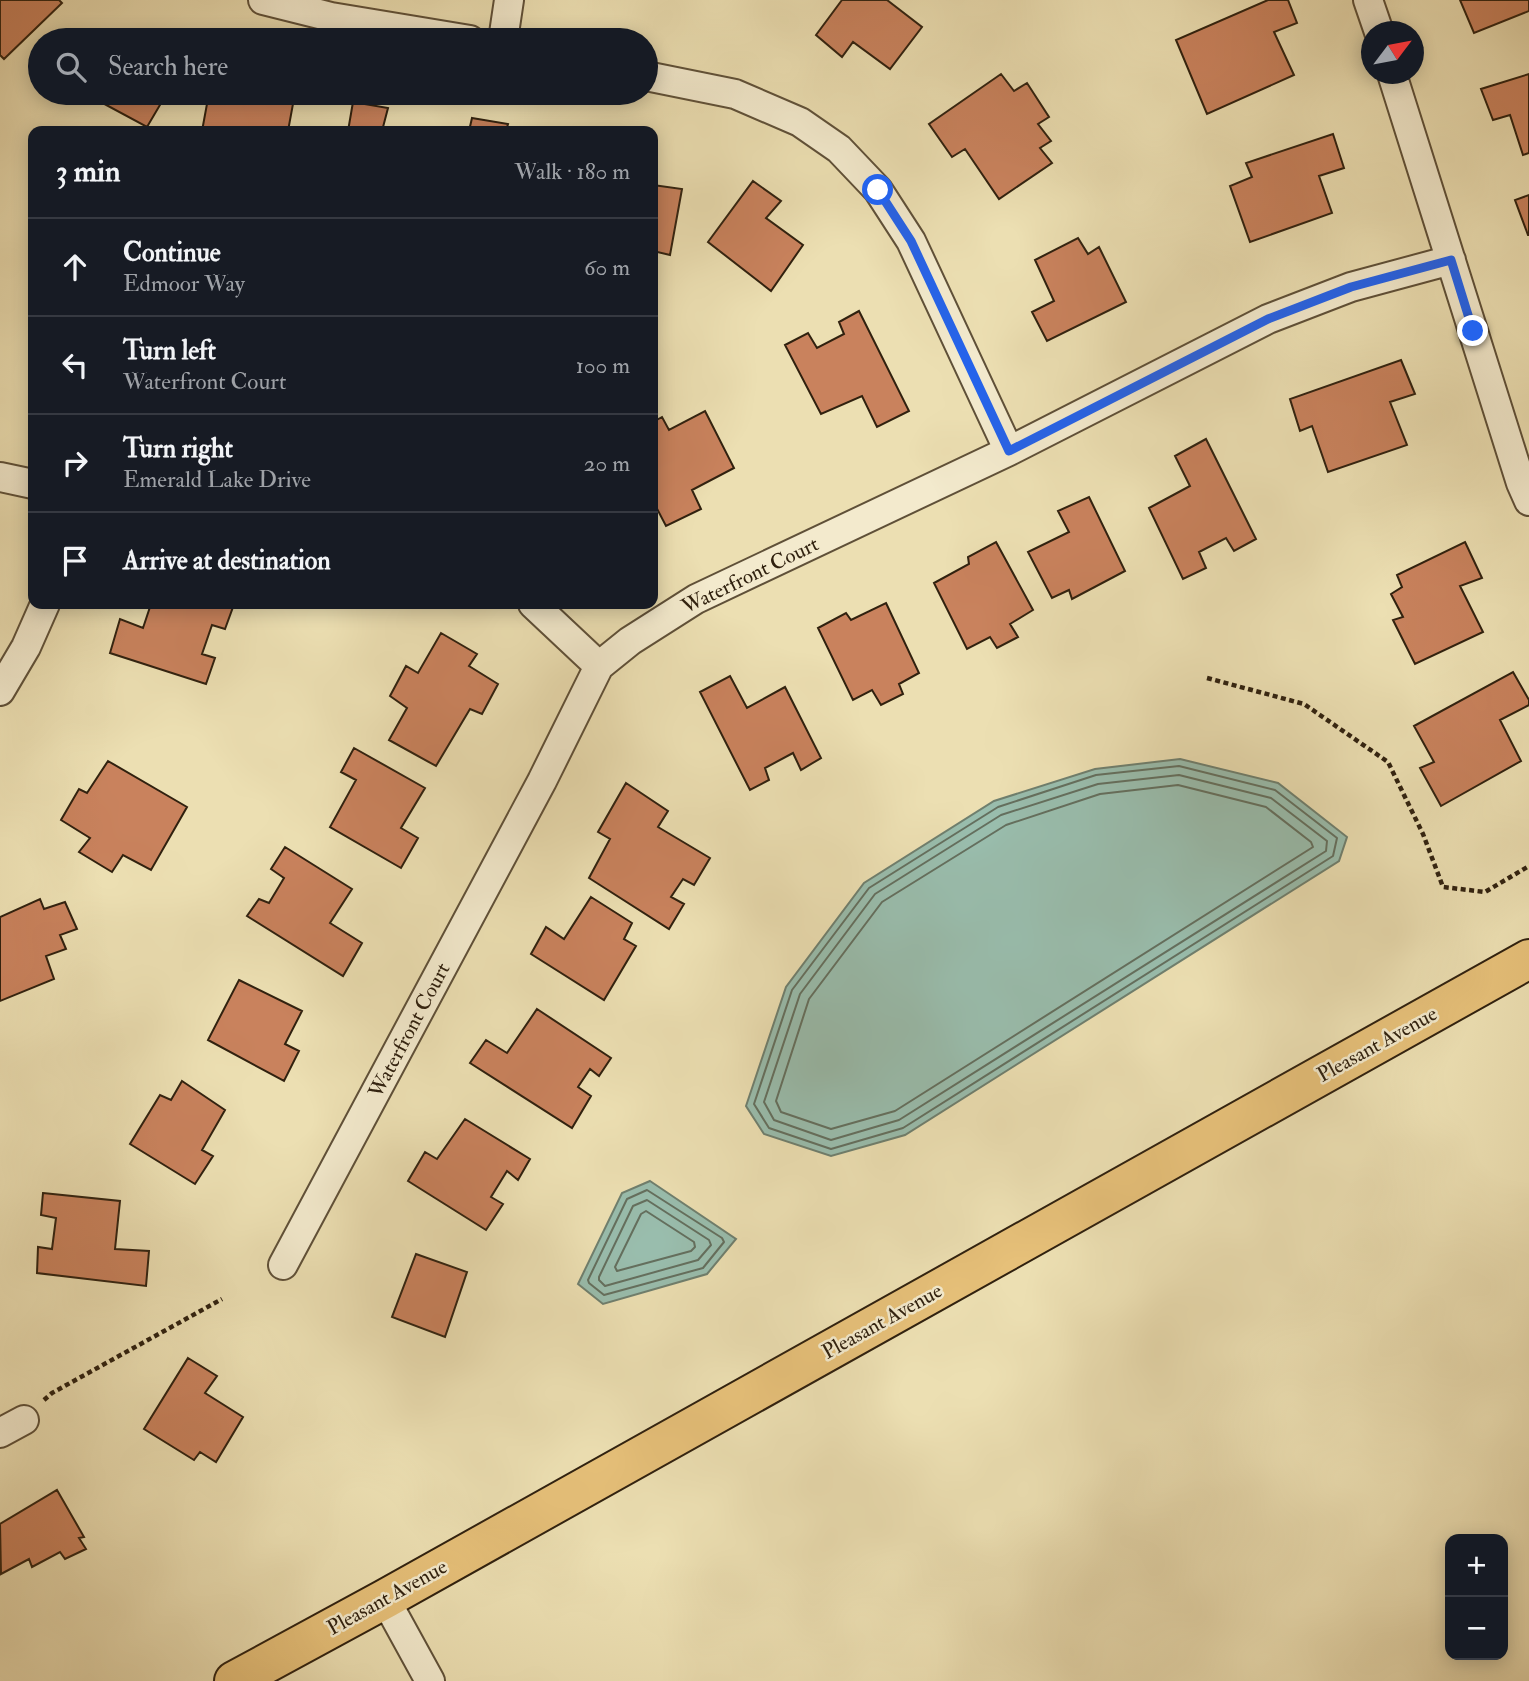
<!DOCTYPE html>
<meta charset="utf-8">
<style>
body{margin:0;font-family:"IM FELL Double Pica",serif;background:#242831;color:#f1f3f6}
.controls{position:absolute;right:21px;bottom:21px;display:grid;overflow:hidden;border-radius:14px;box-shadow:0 4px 18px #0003}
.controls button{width:63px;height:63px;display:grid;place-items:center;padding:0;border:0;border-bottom:2px solid #363941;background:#171b24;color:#f1f3f6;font:35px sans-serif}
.compass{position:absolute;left:1361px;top:21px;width:63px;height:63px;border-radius:50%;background:#171b24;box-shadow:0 4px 18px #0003;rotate:58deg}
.stop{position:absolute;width:21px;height:21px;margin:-16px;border:5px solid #2563eb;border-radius:50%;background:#fff}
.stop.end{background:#2563eb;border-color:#fff;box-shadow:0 2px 7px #0008}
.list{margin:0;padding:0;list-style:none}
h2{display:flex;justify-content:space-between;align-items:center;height:91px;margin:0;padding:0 28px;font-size:30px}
h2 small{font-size:23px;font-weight:400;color:#9ea1a6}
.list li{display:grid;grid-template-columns:46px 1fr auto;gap:21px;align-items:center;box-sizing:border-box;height:98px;padding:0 28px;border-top:2px solid #363941}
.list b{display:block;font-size:26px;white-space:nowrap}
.list p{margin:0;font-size:23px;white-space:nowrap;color:#9ea1a6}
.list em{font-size:23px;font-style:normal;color:#9ea1a6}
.icon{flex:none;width:38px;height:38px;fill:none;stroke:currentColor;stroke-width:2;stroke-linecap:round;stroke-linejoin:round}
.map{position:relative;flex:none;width:1529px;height:1681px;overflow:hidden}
.search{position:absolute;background:#171b24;box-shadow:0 4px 18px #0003;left:28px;top:28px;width:630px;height:77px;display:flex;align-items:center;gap:18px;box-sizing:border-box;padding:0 24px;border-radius:38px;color:#9ea1a6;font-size:26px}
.panel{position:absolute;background:#171b24;box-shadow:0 4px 18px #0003;left:28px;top:126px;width:630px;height:483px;border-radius:14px}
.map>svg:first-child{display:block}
</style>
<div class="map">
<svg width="1529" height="1681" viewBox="0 0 1529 1681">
<rect width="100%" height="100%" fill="#ecdfb2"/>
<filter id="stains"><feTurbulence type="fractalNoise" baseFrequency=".00286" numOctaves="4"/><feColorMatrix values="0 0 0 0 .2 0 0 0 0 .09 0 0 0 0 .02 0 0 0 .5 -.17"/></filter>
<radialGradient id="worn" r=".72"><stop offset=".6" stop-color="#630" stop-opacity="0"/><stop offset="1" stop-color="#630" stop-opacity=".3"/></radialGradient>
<path fill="#99bdad" stroke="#6f7f6e" stroke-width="2" d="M1180,759L1278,783L1347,837L1339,861L905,1135L831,1156L764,1134L746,1106L786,987L864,883L994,801L1095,769Z
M650,1181L736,1239L707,1274L603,1304L578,1284L622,1193Z"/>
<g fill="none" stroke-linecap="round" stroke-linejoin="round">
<path stroke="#646f5e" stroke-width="2" d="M1179,766L1275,790L1337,838L1333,856L903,1128L831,1149L769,1128L754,1104L792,990L869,888L998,807L1096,775Z
M1179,775L1271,798L1327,841L1326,851L899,1120L831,1140L774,1120L764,1102L800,994L875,894L1001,815L1098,784Z
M1178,785L1266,807L1311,842L1313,847L895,1111L831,1129L781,1112L776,1101L809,999L882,902L1006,825L1100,794Z
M647,1190L722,1238L724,1242L703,1268L604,1295L589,1283L588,1280L627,1199Z
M647,1200L709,1240L711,1245L698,1260L605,1286L599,1280V1277L633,1206Z
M646,1211L694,1242L695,1247L691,1251L617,1271L615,1267L641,1214Z"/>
</g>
<path fill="#c9825d" stroke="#30210f" stroke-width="2" d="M0,0H59L62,3L4,59L0,55Z
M842,0H887L922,27L890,69L853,42L842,57L816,35Z
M1268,0H1288L1297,23L1274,32L1294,75L1207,114L1176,40Z
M1460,0H1529V11L1474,33Z
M112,30L133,40H106Z
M1001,74L1014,91L1027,83L1049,117L1038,124L1051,141L1040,148L1052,163L999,199L965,149L952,157L929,124Z
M1529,74V153L1523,155L1510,115L1493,120L1481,89Z
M84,93H167L147,127Z
M209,93H295L288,131H202Z
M353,102L388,108L382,131H348Z
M472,118L508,124L506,131H469Z
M1333,134L1344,168L1319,176L1332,213L1250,242L1230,186L1252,177L1246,163Z
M753,181L781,201L766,218L803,245L771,291L708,242Z
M653,185L682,189L670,255L653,251Z
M1529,195V235H1528L1515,200Z
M1078,238L1088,254L1099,247L1126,302L1047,341L1032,312L1054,301L1035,260Z
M859,311L909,411L877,427L862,396L821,414L785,345L808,333L817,348L844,334L839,322Z
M1401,360L1415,394L1390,402L1407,445L1328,472L1312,426L1300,431L1290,399Z
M705,411L734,468L692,490L701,509L666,526L653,501V422L662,417L669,430Z
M1206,439L1256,539L1234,551L1226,538L1199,552L1206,568L1183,579L1149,508L1190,486L1175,456Z
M1089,497L1125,571L1072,599L1069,590L1052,598L1028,552L1069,532L1058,511Z
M996,542L1033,610L1010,624L1018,637L997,648L990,637L967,649L934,583L969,564L968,557Z
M1465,542L1482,578L1460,586L1483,632L1415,664L1393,620L1403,617L1391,594L1402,587L1397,575Z
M886,603L919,673L899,684L903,694L881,705L872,690L853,700L818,628L846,613L851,620Z
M151,604H225L233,607L225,629L212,625L202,654L215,658L206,684L110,653L120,619L143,628Z
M441,633L477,654L469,666L498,684L482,714L470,709L436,766L389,740L407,708L390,696L406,666L418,673Z
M1513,672L1529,700V705L1500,720L1521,761L1441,806L1420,768L1434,762L1414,726Z
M730,676L747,708L785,687L821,758L801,770L793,753L765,768L769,780L750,790L700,692Z
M354,748L425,788L401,828L418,838L401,868L330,827L356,780L341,772Z
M108,761L187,807L151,870L123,855L112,872L79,852L90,838L61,820L79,789L87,793Z
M626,783L668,811L658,827L710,858L694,885L683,879L671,897L684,904L669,929L589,878L610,839L598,832Z
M285,847L352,889L330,923L362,943L343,976L247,916L259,899L269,903L284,878L271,869Z
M591,897L632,923L624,939L636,946L604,1000L531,954L546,927L564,939Z
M40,899L44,909L65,902L77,929L60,935L66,949L46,956L54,979L0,1001V917Z
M239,980L302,1011L285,1044L299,1051L284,1081L208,1040Z
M537,1009L611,1058L599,1076L590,1069L578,1087L591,1096L572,1128L470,1063L486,1040L507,1053Z
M182,1081L225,1110L202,1150L213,1156L195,1184L130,1144L160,1095L171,1100Z
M465,1119L530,1159L518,1180L507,1171L491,1197L503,1204L486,1230L408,1181L425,1152L437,1159Z
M43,1193L120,1201L115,1249L149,1251L146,1286L37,1273L38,1247L52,1249L56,1218L41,1215Z
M416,1254L467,1272L445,1337L392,1317Z
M188,1358L217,1376L205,1393L243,1417L216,1462L200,1452L194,1460L144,1429Z
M57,1490L84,1537L79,1538L86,1549L65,1559L60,1552L32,1567L29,1559L1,1574L0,1524Z"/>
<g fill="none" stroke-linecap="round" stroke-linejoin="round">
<g stroke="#5f5038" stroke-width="32">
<path id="minor" d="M263,0L331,17L470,40
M1368,0L1379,32
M503,40L509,0
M1392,74L1521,483L1529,501
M646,76L735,94L800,122L839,149L878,190L911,241L1009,451
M0,477L33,484
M533,604L599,666
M0,691L26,647L45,604
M283,1265L542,781L599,666L630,641L696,599L1009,451L1268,319L1351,287L1451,260
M0,1433L24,1420
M385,1599L430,1681"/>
</g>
<g stroke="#30210f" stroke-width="42">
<path id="primary" d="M234,1681L385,1599L1529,959"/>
</g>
<path stroke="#30210f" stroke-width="4.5" stroke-dasharray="5 3.5" stroke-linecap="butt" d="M1207,678L1304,704L1388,762L1423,834L1443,887L1485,892L1529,866
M44,1400L52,1393L222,1299"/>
<use href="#minor" stroke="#f3eacd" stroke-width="28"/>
<use href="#primary" stroke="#e6c079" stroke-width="38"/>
</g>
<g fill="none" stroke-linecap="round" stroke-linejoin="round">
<path stroke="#2563eb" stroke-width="9" d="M878,190L911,241L1009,451L1268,319L1351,287L1451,260L1473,331"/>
</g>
<g text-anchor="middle" stroke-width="5" stroke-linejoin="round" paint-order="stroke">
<g font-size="21" fill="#30210f" stroke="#f3eacd">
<text transform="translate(750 575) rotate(-26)" y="7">Waterfront Court</text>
<text transform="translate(409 1030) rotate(-62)" y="7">Waterfront Court</text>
<text transform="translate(1377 1044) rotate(-29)" y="7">Pleasant Avenue</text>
<text transform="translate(882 1321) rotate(-29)" y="7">Pleasant Avenue</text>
<text transform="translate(387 1597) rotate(-29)" y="7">Pleasant Avenue</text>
</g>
</g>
<rect width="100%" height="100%" filter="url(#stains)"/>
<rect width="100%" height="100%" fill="url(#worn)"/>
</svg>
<div class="controls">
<button>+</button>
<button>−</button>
</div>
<svg class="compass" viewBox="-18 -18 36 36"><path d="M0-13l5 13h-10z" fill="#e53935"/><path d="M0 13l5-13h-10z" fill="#9ea1a6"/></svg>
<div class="stop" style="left:878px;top:190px"></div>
<div class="stop end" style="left:1473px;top:331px"></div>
<div class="search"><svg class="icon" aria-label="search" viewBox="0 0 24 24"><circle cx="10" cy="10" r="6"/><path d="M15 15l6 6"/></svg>Search here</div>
<section class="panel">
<h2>3 min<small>Walk · 180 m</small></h2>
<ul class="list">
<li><svg class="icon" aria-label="ahead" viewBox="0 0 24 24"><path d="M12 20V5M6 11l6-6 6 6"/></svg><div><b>Continue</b><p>Edmoor Way</p></div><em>60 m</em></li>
<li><svg class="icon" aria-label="left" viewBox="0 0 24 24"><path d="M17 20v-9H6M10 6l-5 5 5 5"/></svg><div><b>Turn left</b><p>Waterfront Court</p></div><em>100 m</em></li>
<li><svg class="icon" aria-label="right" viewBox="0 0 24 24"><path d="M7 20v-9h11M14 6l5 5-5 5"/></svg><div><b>Turn right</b><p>Emerald Lake Drive</p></div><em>20 m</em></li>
<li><svg class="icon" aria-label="arrive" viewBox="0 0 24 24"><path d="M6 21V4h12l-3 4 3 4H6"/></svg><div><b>Arrive at destination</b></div></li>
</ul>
</section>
</div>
